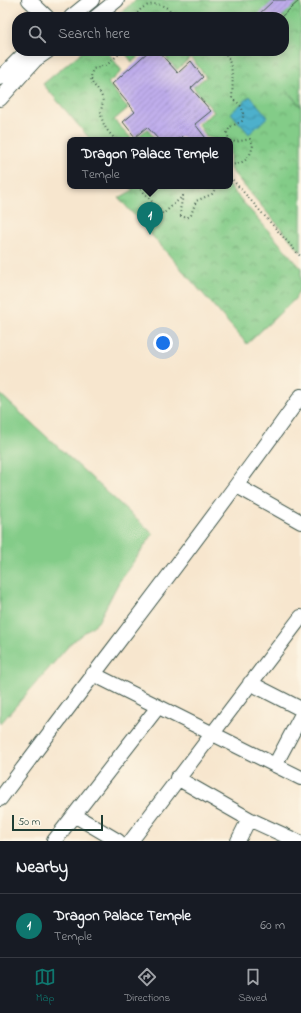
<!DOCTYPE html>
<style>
body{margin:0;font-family:"Indie Flower",sans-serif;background:#242831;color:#f1f3f6}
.scale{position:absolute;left:12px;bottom:10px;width:91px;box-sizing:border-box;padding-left:4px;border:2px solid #1f3d34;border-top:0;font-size:11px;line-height:14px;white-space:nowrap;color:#1f3d34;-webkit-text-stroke:3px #fcf5e5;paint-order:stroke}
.you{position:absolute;left:163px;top:343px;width:14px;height:14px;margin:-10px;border:3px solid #fff;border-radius:50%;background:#1a73e8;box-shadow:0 0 0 6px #1a73e833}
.badge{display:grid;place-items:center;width:26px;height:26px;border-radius:50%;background:#0f766e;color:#fff;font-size:13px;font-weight:700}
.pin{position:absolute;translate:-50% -33px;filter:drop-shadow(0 1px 2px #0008)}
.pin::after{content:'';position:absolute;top:21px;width:14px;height:12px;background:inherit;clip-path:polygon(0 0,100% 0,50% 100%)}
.popup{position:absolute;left:67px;top:137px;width:166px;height:52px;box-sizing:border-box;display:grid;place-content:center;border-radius:8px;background:#171b24;filter:drop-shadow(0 1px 3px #0005);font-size:13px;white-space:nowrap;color:#9ea1a6}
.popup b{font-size:15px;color:#f1f3f6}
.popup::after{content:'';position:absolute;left:50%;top:100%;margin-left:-8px;border:8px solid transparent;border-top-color:#171b24}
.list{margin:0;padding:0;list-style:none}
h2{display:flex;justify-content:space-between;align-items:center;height:52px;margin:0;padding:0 16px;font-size:17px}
h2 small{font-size:13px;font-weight:400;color:#9ea1a6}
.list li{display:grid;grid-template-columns:26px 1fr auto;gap:12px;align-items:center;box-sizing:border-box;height:64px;padding:0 16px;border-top:1px solid #363941}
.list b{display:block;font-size:15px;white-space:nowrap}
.list p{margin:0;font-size:13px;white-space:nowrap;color:#9ea1a6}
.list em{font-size:13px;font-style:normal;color:#9ea1a6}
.icon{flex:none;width:22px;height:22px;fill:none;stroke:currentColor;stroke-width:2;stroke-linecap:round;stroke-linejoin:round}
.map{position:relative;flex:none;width:301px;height:841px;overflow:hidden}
.search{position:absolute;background:#171b24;box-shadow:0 2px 10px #0003;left:12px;right:12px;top:12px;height:44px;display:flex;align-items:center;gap:10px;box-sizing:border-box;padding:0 14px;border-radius:16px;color:#9ea1a6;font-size:15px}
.sheet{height:116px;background:#171b24}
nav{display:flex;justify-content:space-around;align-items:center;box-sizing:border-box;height:56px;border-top:1px solid #363941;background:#171b24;font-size:11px;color:#9ea1a6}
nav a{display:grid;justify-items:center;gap:2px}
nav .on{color:#0f766e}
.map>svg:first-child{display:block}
</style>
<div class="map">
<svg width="301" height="841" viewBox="0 0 301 841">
<defs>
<pattern id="park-crowns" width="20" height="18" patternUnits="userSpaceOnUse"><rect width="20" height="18" fill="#83cc88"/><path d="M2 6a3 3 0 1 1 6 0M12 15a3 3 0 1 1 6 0" fill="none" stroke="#6ba770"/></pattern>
<pattern id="water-waves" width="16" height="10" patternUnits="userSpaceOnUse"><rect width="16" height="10" fill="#4db0cc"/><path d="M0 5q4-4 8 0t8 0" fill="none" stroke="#3f90a6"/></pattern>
<pattern id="building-hatch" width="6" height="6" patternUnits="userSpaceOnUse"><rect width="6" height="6" fill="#bfadec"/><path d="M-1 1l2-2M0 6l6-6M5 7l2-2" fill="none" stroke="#9b8ec0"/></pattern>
</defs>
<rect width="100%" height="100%" fill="#fcf5e5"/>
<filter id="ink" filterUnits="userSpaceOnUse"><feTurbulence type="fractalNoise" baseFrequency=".025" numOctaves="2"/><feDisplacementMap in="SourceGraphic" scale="8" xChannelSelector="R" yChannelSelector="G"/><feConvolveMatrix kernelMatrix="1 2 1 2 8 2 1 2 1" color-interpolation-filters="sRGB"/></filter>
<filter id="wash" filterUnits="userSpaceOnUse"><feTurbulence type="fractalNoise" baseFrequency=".012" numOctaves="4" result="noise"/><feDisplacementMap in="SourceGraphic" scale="16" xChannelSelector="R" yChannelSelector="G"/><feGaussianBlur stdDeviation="0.9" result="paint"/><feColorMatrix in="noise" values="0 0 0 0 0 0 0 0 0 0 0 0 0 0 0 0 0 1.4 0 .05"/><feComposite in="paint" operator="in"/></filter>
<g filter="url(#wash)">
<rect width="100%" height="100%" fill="#f7e6ce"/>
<path fill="url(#park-crowns)" stroke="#51845e" d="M136,0H274L256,17H115Z
M299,1L301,3V106L286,90L301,107V252L230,169V140H216L207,137L198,124L214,112L193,87L206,77L191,57L177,70L160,51H254L259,57L266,51H284V17H281Z
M83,51H107L122,71L108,83L128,108L114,120L133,140H91L43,84Z
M124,51H145L132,62Z
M147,129L156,140H134Z
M130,186H229L301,268V286L295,299L247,344L119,198L133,190Z"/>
<path fill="#83cc88" stroke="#51845e" d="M0,394L153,534L119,582L98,622L72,642L0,724Z"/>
<path fill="url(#water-waves)" stroke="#367680" d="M250,96L268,117L249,134L231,113Z"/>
<g id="blocks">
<path fill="url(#building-hatch)" d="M274,0H300L281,17H256Z
M149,51H158L178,73L191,61L203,77L191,88L211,111L195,124L205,137L202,140H185L182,136L178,140H159L147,127L135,137L123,122L135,112L112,84Z"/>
</g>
</g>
<g filter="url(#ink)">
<use href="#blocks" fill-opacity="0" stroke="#3f564b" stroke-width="1"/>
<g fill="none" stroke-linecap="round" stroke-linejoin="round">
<g stroke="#3f564b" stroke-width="16">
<path id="street" d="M29,0L47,17
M71,17L92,0
M96,17L117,0
M0,78L27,51
M0,99L35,60L48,51
M237,486L301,522
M93,674L301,778
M250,683L301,709
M275,765L301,716
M177,778L249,819L297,841
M0,799C100,664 204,533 301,396
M74,815L118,841
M54,841L158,707
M131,841L301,617
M238,841L249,819"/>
</g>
<path stroke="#3f564b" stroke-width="2" stroke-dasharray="1 3" stroke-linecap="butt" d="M136,17C141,0 168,0 174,17
M224,51C234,66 233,81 232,99C242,104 245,111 242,121L230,127L227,133L229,140
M116,140C108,132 102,125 101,113C101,107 104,103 102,97C97,84 87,86 93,69L108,64L122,51
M230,140L235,142L250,139L253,145C250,159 245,163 230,165
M230,177L301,257
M138,186L163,214L183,196L180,210L181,216L187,218L191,215L196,201L212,194L217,186"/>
<use href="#street" stroke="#fff" stroke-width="14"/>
</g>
</g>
</svg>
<div class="scale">50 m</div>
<div class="you"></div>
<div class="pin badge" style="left:150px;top:235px">1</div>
<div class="popup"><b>Dragon Palace Temple</b>Temple</div>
<div class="search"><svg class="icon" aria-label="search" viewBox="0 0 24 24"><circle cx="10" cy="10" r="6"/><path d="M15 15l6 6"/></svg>Search here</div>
</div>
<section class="sheet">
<h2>Nearby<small></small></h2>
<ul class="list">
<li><span class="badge">1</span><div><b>Dragon Palace Temple</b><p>Temple</p></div><em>60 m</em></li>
</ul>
</section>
<nav>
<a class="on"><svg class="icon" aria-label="map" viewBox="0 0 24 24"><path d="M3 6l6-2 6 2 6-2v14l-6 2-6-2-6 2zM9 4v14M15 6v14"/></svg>Map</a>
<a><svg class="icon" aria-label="directions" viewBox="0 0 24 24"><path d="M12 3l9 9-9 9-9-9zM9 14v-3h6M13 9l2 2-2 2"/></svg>Directions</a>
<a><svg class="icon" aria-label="saved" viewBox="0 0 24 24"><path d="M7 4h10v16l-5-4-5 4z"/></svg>Saved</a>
</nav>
